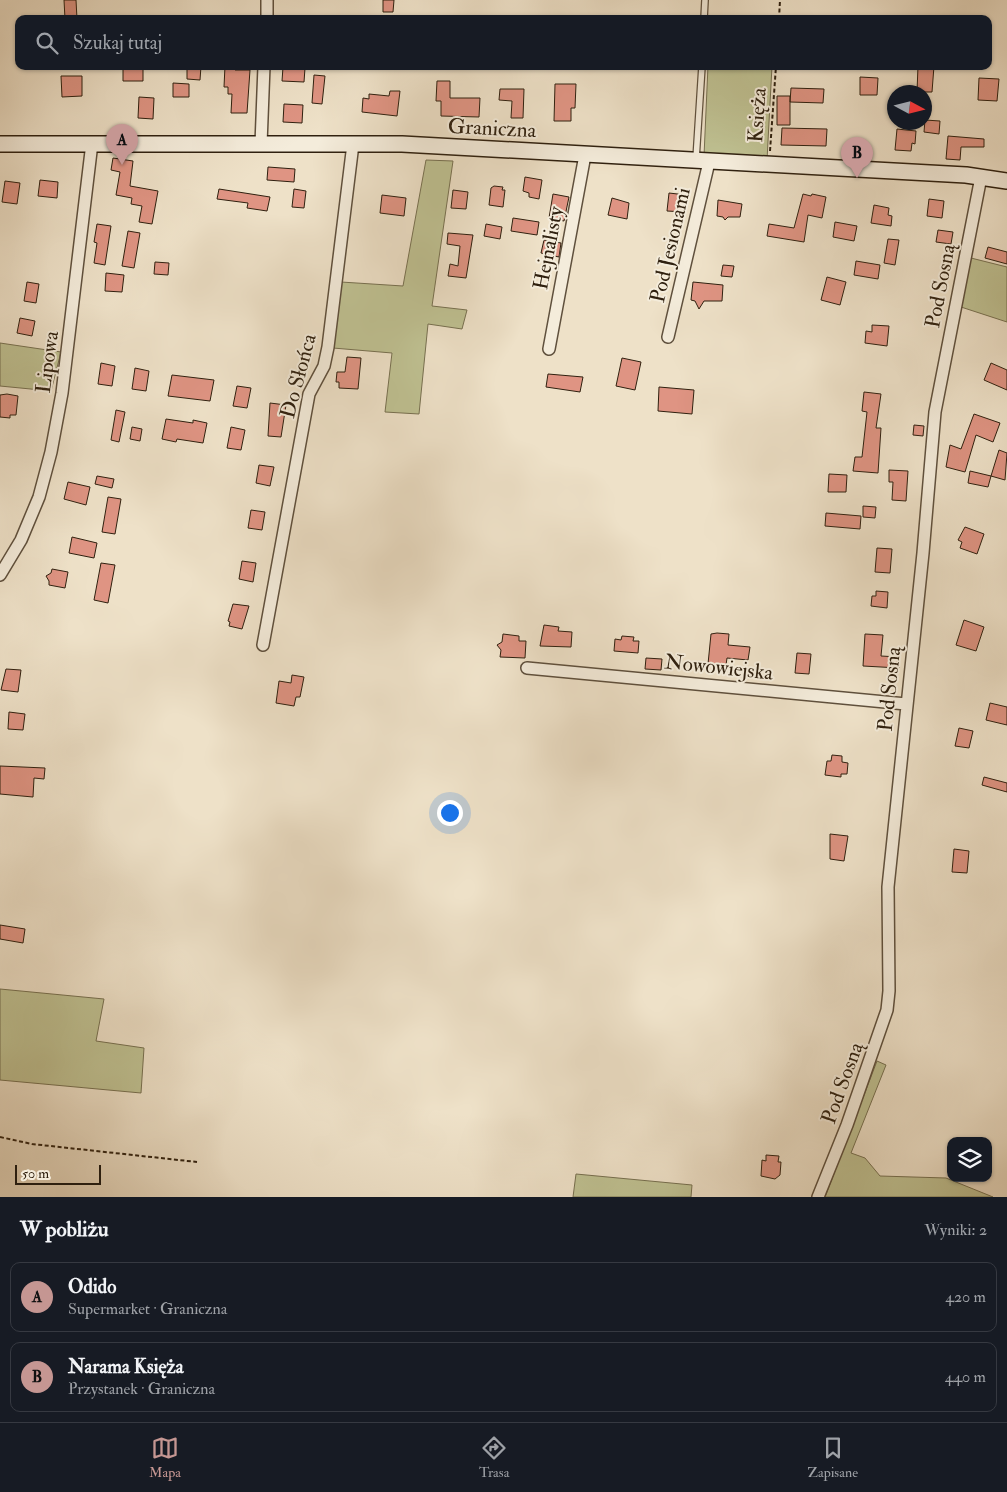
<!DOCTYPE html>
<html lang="pl">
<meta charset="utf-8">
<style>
body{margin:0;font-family:"IM FELL Double Pica",serif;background:#20242c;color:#f1f3f6}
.controls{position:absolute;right:15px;bottom:15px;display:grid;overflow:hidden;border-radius:10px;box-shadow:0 1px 4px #0004}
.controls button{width:45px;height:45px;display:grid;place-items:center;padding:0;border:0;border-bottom:1px solid #363941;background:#171b24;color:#f1f3f6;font:25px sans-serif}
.compass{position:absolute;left:887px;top:85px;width:45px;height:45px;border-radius:50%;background:#171b24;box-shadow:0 1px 4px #0004;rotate:97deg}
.scale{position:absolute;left:15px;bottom:12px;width:86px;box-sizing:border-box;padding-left:5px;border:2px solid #2f200f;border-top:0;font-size:14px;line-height:18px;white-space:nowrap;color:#2f200f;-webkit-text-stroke:4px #f4ecdb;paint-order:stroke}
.you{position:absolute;left:449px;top:812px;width:18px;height:18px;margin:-12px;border:4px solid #fff;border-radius:50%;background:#1a73e8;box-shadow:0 0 0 8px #1a73e833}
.badge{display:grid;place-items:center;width:32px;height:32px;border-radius:50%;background:#c59692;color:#111;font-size:16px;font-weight:700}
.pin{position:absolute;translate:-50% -41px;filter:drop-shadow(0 1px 2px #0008)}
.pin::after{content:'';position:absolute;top:26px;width:18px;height:15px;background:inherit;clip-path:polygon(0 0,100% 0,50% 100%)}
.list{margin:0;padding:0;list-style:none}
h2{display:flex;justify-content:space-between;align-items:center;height:65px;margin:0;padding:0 20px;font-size:21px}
h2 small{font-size:16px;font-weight:400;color:#9ea1a6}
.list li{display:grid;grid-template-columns:32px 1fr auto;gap:15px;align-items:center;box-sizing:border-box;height:70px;margin:0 10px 10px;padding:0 10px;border:1px solid #363941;border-radius:10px}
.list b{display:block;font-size:19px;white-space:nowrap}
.list p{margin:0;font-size:16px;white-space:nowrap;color:#9ea1a6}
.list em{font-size:16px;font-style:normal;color:#9ea1a6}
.icon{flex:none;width:28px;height:28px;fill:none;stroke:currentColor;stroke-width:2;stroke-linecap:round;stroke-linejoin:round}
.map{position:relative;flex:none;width:1007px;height:1197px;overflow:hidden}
.search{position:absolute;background:#171b24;box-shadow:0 1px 4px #0004;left:15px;right:15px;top:15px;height:55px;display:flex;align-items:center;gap:12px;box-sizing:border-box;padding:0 18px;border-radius:10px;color:#9ea1a6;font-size:19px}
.sheet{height:225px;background:#171b24}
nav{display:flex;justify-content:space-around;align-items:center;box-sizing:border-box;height:70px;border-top:1px solid #363941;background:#171b24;font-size:14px;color:#9ea1a6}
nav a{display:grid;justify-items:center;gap:2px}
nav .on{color:#c59692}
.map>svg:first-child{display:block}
</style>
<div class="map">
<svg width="1007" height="1197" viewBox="0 0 1007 1197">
<rect width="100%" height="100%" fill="#eee1c8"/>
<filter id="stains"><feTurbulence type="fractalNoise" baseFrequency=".004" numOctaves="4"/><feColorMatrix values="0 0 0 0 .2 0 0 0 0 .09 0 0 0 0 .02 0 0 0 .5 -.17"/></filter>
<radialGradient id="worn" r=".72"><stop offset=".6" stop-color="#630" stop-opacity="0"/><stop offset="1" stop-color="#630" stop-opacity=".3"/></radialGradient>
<path fill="#bfc192" stroke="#777050" d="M708,66H772L767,160L704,156Z
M426,160L453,161L432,306L467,310L462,329L428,324L419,414L385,412L392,353L333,348L341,282L403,286Z
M971,258L1007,267V322L961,307Z
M0,343L61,352L51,391L0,386Z
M0,989L104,999L96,1041L144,1048L141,1093L0,1080Z
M877,1061L886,1065L851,1153L865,1158L880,1176L946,1178L993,1197H825Z
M576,1174L692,1185L691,1197H573Z"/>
<path fill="#df9483" stroke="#2f200f" d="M64,0H76L77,19H65Z
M383,0H394L393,12H383Z
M187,66H201L200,80L187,79Z
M225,66H235V70H250L247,113H231L232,94H228V87H224Z
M918,66H934L932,92H917Z
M283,67L305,68L304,82L282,81Z
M123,68H143V81H123Z
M314,75L325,76L322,104L312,103Z
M61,76H82V96L62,97Z
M860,77L878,78L877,95H860Z
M979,78L999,79L997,101L978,100Z
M437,81H450V98H480L479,117L441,116V101H436Z
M173,83L189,84V97H173Z
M555,84H576L575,108H571V121H554Z
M791,88L824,89L823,103L790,102Z
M500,89H524L523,118H511L512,101L499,100Z
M390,91H400L397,116L362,112L363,98L369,99V94L389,96Z
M777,96H790V125H777Z
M139,97L154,98L153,119L138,118Z
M284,104L303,105L302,123L283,122Z
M925,120L940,121L939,134L924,132Z
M782,128L827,129L826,146L781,145Z
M897,129L916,131L915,144L912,143L911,151L895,150Z
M948,136L984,139V147H961L960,160L946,159Z
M113,158L133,161L130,186L158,191L152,224L139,222L142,206L131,204L132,198L116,195L120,172L111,170Z
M268,167L295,169L294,182L267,180Z
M525,177L542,180L539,199L529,197V193L523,191Z
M40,180L58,182L57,198L38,196Z
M5,181L20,183L17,204L2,202Z
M494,186L503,187L502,190H505L503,207L489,205L491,188Z
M219,189L270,197L267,211L247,208L248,203L217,199Z
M294,189L306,191L304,208L292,207Z
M453,190L468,192L466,209L451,208Z
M669,193L686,195L685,212L667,211Z
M553,194L569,197L564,221L549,218Z
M803,194L811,196L812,194L826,197L822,218L808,215L804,242L767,236L769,224L794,228Z
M382,195L406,198L404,216L380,213Z
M612,198L629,203L627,219L608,215Z
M929,199L944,201L942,218L927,216Z
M718,200L742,204L740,217H728L725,220L723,217L717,216Z
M874,205L889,208L888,215L892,216L891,226L871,223Z
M513,218L539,222L537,235L511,231Z
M835,222L857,226L854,241L833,237Z
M97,224L111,226L105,265L94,263L97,243L94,242Z
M486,224L502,227L500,239L484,236Z
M938,230L953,232L951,244L936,242Z
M128,231L140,233L134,268L122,266Z
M448,233L473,235L466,278L448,276L450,264L458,266L460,246L447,244Z
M888,239L899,240L895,265L884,263Z
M544,240L561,243L559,257L541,253Z
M988,247L1007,252V264L985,258Z
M856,261L880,265L878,279L854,275Z
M155,262L169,263L168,275L154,274Z
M723,265L734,266L732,277L721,276Z
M106,273L124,275L122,292L105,291Z
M827,277L846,282L840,305L821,300Z
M27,282L39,284L36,303L24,301Z
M693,282L723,285L722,301H704L699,309L695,301L691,300Z
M20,318L35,321L32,336L17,333Z
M872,325L889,326L887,346L865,343L866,331L872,332Z
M347,357L361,358L358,389L339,388V382H336L337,372H345Z
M622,358L641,362L635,390L616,386Z
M101,363L115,366L112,386L98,384Z
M991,363L1007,370V390L984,380Z
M135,368L149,371L146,391L132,389Z
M548,374L583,377L580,392L546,387Z
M172,375L214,380L210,401L168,396Z
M237,386L251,388L247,408L233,406Z
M659,387L694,390L692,414L658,411Z
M864,392L881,394L876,428H881L878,473L853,471L855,457H862L867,412L862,411Z
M7,394L18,396L16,415H10V418L0,417V395Z
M270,403L286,405L281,437L268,436Z
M116,410L125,412L119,442L111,440Z
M974,414L1000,423L993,442L976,435L965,472L946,467L950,445L961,449Z
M166,419L193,423V420L207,423L203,443L177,439L176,442L162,439Z
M914,425L924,426L923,436L913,435Z
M132,427L142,429L140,441L130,439Z
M231,427L245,430L241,450L227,448Z
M999,450L1007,453L1005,480L991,476Z
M259,465L274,467L270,486L256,483Z
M889,470L908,471L906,501L892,500L893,482H889Z
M970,471L991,476L988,487L968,483Z
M829,474L847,475L846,492H828Z
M97,476L114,479L112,488L95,484Z
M68,482L90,487L86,505L64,499Z
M108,497L121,499L115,534L102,532Z
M863,506L876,507L875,518L863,517Z
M251,510L265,512L262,530L248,528Z
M826,513L861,516L860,529L825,526Z
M965,527L984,534L977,554L960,548L962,542L958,540Z
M72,537L97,543L94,558L69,553Z
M877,548L892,549L890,573L875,572Z
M242,561L256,563L253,582L239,579Z
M101,563L115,565L108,603L94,600Z
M52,569L68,572L65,588L49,585V581L46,576L51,573Z
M876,591L888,592L887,608L871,606L872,596H876Z
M233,604L249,606L242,629L229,626L230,622L228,621Z
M964,620L984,627L976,651L956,645Z
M544,625L559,627L558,631L572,632L571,647L540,646Z
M717,633L729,634L728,645L750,647L748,660L727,658L726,665L708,664L711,634Z
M503,634L519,636V641H526L525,658L500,657L501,650L497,645L502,642Z
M865,634L883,635L881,656L899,657V668L863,666Z
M622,636L634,637L633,641H639L638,653L614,651L615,639L621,640Z
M797,653L811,654L809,674L795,673Z
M646,658L662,659L661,670L645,669Z
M6,669L21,670L18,692L1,690Z
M292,675L304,677L300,697H296L294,706L276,703L279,681L291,683Z
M990,703L1007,707V725L986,720Z
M9,712L25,714L23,730L8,729Z
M959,728L973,731L969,748L955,746Z
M832,755L842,756V762L848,763L847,774H841V777L825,775L827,761H831Z
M0,766L45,768L44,779L34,778L33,797L0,794Z
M984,777L1007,783V792L982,785Z
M830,834L848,836L844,861L830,859Z
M954,849L969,851L967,873L952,872Z
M0,925L25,929L23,943L0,939Z
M766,1155L779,1156L778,1162H781L780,1175L775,1179L761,1176L762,1160L766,1161Z"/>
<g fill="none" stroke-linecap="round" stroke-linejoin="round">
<g stroke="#5f503d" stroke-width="8">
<path id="lane" d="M704,19L705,0
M696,159L702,66"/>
</g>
<g stroke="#5f503d" stroke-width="14">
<path id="street" d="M267,19V0
M261,144L264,66
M668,337L709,162
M549,349L585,155
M0,575L21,540L39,497L51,452L62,393L92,143
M263,645L309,394L324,366L328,347L353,144
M527,668L906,704
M818,1197L847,1125L887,1010L889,991L888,887L923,553L935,412L981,177"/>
</g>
<g stroke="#2f200f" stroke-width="18">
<path id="secondary" d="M0,144H402L966,175L1007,181"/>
</g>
<path stroke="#2f200f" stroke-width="2" stroke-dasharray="4 2.5" stroke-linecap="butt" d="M779,19L780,0
M770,151L776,66
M0,1137L32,1144L197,1162"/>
<use href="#lane" stroke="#f4ecdb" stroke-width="5.5"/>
<use href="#street" stroke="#f4ecdb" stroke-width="11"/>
<use href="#secondary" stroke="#f4ecdb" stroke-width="15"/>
</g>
<g text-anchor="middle" stroke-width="4" stroke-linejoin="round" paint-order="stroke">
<g font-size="21" fill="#2f200f" stroke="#f4ecdb">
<text transform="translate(757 115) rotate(-86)" y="7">Księża</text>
<text transform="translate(492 128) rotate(3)" y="7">Graniczna</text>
<text transform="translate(670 245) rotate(-77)" y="7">Pod Jesionami</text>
<text transform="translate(548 248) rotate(-79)" y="7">Hejnalisty</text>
<text transform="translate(940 286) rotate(-79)" y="7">Pod Sosną</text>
<text transform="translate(47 362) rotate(-82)" y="7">Lipowa</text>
<text transform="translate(298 376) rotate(-75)" y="7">Do Słońca</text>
<text transform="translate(719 667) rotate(6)" y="7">Nowowiejska</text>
<text transform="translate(889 689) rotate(-84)" y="7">Pod Sosną</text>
<text transform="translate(842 1083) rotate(-70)" y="7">Pod Sosną</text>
</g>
</g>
<rect width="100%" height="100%" filter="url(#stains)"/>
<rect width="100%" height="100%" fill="url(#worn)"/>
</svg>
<div class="controls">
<button><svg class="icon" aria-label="layers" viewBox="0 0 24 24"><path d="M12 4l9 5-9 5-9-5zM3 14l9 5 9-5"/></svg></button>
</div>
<svg class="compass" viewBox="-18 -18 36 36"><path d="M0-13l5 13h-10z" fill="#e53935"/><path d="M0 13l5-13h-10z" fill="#9ea1a6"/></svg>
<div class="scale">50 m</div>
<div class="you"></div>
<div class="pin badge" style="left:122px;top:165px">A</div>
<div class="pin badge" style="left:857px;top:178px">B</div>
<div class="search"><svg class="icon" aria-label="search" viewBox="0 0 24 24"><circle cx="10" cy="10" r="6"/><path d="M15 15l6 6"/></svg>Szukaj tutaj</div>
</div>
<section class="sheet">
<h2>W pobliżu<small>Wyniki: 2</small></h2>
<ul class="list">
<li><span class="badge">A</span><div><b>Odido</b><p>Supermarket · Graniczna</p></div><em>420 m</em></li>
<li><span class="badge">B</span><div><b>Narama Księża</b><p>Przystanek · Graniczna</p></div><em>440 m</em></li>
</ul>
</section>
<nav>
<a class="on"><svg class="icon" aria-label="map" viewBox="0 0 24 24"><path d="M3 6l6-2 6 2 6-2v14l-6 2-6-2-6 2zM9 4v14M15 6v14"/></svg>Mapa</a>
<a><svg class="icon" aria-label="directions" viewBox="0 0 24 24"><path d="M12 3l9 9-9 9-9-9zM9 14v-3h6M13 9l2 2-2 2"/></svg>Trasa</a>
<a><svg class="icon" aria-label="saved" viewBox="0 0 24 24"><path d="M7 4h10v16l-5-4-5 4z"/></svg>Zapisane</a>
</nav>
